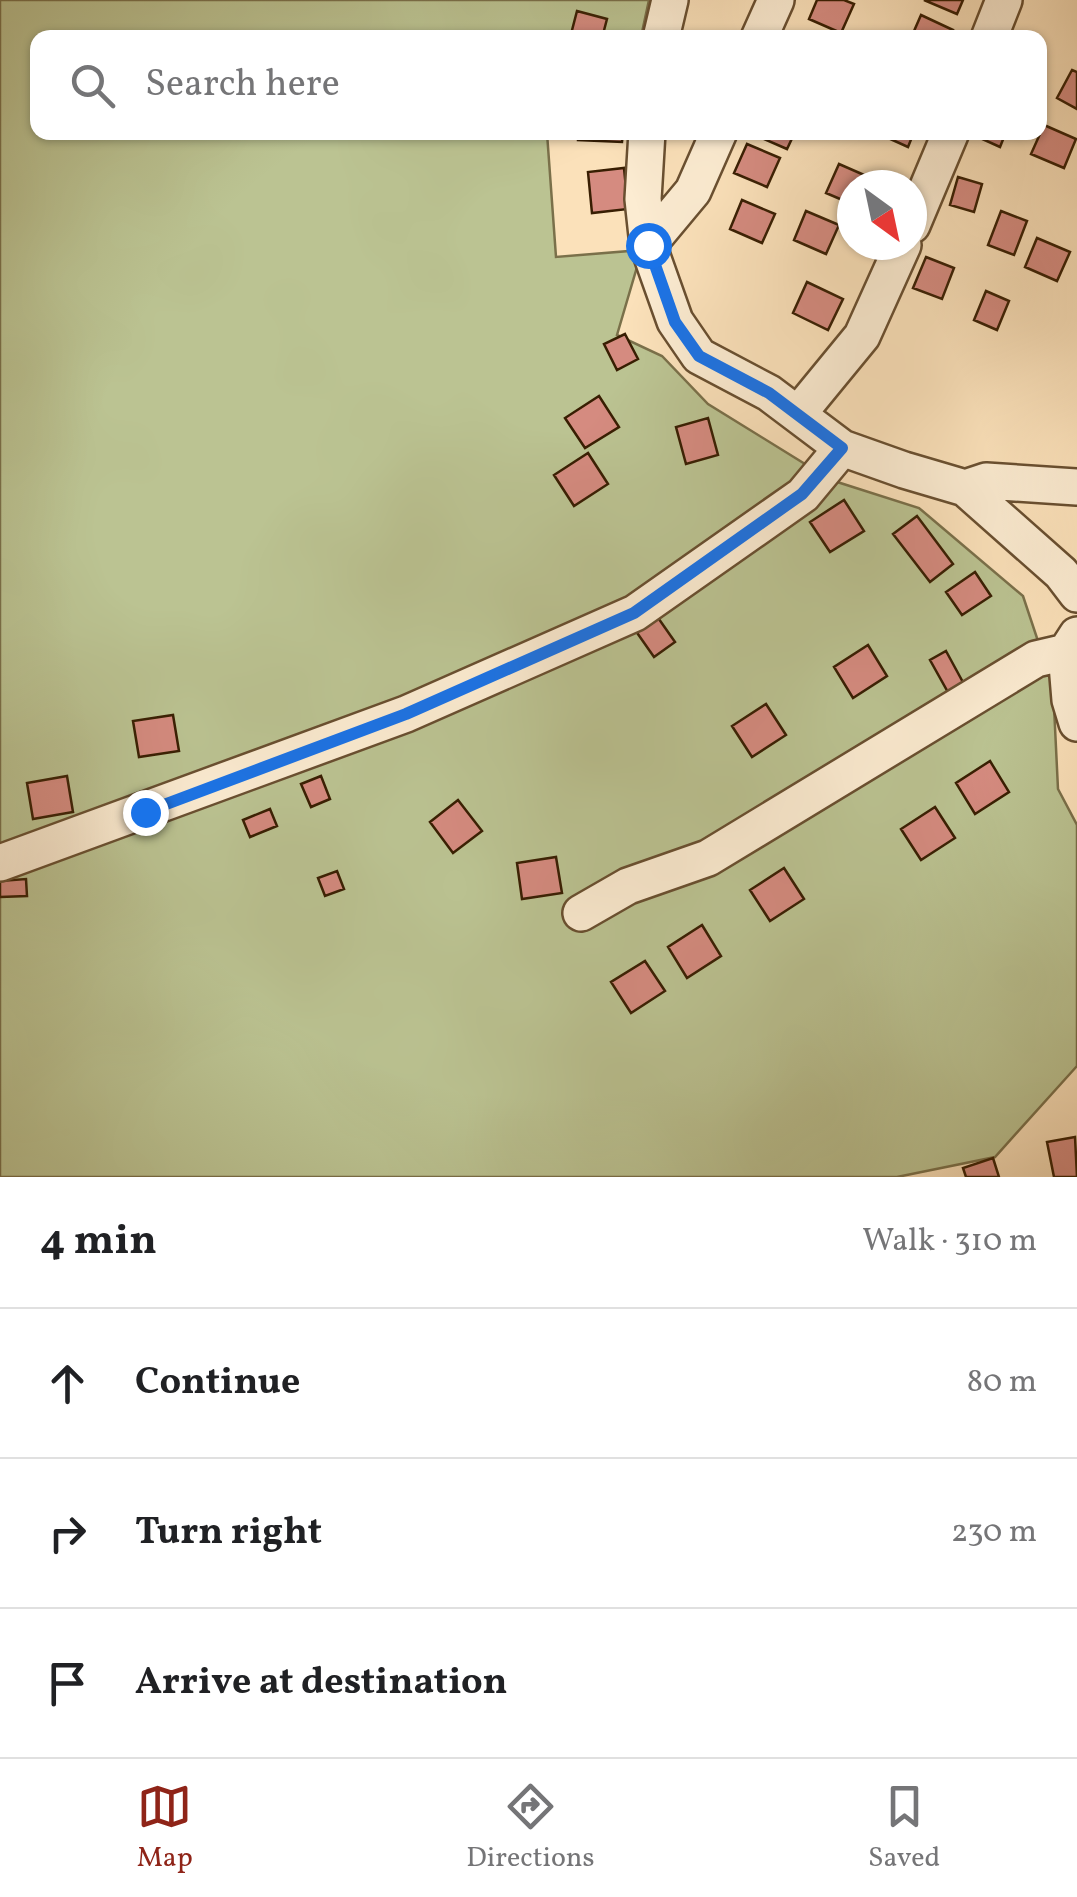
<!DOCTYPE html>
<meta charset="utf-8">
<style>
body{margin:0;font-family:Vollkorn,serif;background:#f6f6f6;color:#202124}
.compass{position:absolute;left:837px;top:170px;width:90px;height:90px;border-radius:50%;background:#fff;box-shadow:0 2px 8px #0004;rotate:147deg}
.stop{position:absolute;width:30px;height:30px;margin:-22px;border:8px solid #1a73e8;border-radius:50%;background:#fff}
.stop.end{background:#1a73e8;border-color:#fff;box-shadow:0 2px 10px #0008}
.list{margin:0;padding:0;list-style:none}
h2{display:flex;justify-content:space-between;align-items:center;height:130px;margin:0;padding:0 40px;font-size:42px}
h2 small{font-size:32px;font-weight:400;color:#757577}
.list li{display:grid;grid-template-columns:65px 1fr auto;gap:30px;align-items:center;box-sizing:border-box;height:150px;padding:0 40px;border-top:2px solid #e0e0e0}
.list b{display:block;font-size:38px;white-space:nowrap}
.list em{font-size:32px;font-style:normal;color:#757577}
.icon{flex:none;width:55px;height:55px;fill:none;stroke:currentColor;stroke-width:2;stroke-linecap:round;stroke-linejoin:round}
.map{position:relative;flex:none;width:1077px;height:1177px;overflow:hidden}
.search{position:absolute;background:#fff;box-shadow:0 2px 8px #0004;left:30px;right:30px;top:30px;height:110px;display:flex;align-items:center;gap:25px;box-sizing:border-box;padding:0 35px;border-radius:20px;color:#757577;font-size:38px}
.sheet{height:580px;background:#fff}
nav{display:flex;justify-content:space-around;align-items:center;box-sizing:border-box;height:140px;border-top:2px solid #e0e0e0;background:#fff;font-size:28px;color:#757577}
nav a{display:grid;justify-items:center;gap:5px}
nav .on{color:#8f2418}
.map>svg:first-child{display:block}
</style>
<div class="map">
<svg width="1077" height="1177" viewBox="0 0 1077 1177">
<rect width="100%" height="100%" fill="#fbe1ba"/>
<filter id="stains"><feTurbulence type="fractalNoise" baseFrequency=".002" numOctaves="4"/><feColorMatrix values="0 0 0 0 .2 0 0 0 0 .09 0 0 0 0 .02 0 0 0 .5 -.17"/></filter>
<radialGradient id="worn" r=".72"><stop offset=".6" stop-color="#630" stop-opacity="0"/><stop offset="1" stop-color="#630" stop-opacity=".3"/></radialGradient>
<path fill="#bbc392" stroke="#7a704a" stroke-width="2.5" d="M0,0H649L641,37L38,38V132L547,133L556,257L642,250L617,335L662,356L708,404L831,480L919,508L1023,596L1053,686L1058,789L1077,825V1066L995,1157L897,1177H0Z"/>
<path fill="#d58b80" stroke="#381e02" stroke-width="2.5" d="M817,0H844L854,4L841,33L809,19Z
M924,0H963L957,14Z
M577,11L607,19L602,38H570Z
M921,15L953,30L950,38H911Z
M1072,70L1077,72V109L1057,98Z
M1044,125L1076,139L1064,168L1031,154Z
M578,132H623L622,142L578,140Z
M756,132H795L787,149L755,135Z
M875,132H914L908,147Z
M967,132H1006L1000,147Z
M747,144L780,158L767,187L734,173Z
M839,164L871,178L868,185H852V204L826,193Z
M624,168L628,209L592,213L588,172Z
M958,177L982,184L974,212L950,205Z
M742,200L775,214L762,243L730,229Z
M806,211L839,225L826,254L794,240Z
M1001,211L1027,221L1014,255L988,245Z
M1037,238L1070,252L1057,281L1025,267Z
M926,257L954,268L942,299L913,288Z
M807,282L843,299L828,330L793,313Z
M986,291L1009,301L997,330L974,320Z
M625,334L638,359L617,370L604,344Z
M599,396L619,427L585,448L565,418Z
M708,418L718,455L686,464L676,427Z
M588,453L608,484L574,506L554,475Z
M844,500L864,531L830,552L810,522Z
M917,516L953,564L930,582L893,534Z
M975,572L991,596L962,615L946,592Z
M654,612L675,642L654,657L633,627Z
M868,645L887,676L853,698L834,667Z
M946,651L965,686L949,694L930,660Z
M766,704L786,735L752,757L732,726Z
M173,715L179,751L139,757L133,721Z
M990,761L1009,792L975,814L956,783Z
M67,776L73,812L33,819L27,783Z
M321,776L330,799L311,807L301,784Z
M458,800L482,831L453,853L430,822Z
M935,807L955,838L921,860L901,829Z
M270,809L277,826L250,837L243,820Z
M556,857L562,893L522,899L517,863Z
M784,868L804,899L770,921L750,890Z
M337,871L344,889L325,896L318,878Z
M26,879L27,896L0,897V881Z
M702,925L721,956L687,978L668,947Z
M645,961L665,991L631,1013L611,982Z
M1075,1137L1077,1177H1054L1047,1142Z
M993,1158L999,1177H966L963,1168Z"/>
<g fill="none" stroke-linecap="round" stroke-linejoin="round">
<g stroke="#694f30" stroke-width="40">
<path id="minor" d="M661,38L670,0
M759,38L776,0
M989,38L1004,0
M647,132L643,199L648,245L675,321L699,356L769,393L842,448L904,470L965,488L1061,573L1077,594
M912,225L951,132
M648,245L693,191L719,132
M798,414L862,336L903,245
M965,488L986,481L1077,487
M1077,635L1066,652L1070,700L1077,723
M0,863L406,714L635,613L803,495L842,448
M581,913L628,886L708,858L1036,659L1066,652"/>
</g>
<use href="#minor" stroke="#fcecd2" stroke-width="35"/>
</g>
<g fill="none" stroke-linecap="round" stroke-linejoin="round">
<path stroke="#1a73e8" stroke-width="12" d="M145,812L406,714L634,613L802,494L842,448L769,393L699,356L675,322L648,245"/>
</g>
<rect width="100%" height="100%" filter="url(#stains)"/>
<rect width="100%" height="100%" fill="url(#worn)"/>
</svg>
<svg class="compass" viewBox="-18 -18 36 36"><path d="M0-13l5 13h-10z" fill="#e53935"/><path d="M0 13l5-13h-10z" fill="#757577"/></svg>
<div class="stop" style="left:648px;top:245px"></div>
<div class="stop end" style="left:145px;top:812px"></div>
<div class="search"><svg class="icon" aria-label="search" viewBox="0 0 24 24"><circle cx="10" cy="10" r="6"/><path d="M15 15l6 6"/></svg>Search here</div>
</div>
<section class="sheet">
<h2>4 min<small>Walk · 310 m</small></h2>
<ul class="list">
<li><svg class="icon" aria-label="ahead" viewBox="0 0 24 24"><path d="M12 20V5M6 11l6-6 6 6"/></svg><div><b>Continue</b></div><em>80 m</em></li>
<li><svg class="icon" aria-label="right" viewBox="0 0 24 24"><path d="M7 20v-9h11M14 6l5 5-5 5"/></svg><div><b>Turn right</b></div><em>230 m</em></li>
<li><svg class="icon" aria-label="arrive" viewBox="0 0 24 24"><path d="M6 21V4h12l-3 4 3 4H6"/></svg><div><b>Arrive at destination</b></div></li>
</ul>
</section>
<nav>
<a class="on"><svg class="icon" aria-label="map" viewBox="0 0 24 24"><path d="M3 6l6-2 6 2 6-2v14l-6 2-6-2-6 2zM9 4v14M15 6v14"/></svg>Map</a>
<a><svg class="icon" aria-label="directions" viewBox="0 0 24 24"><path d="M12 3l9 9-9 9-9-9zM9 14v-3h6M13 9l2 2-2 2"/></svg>Directions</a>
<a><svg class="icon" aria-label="saved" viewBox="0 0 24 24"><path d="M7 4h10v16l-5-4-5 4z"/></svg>Saved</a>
</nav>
